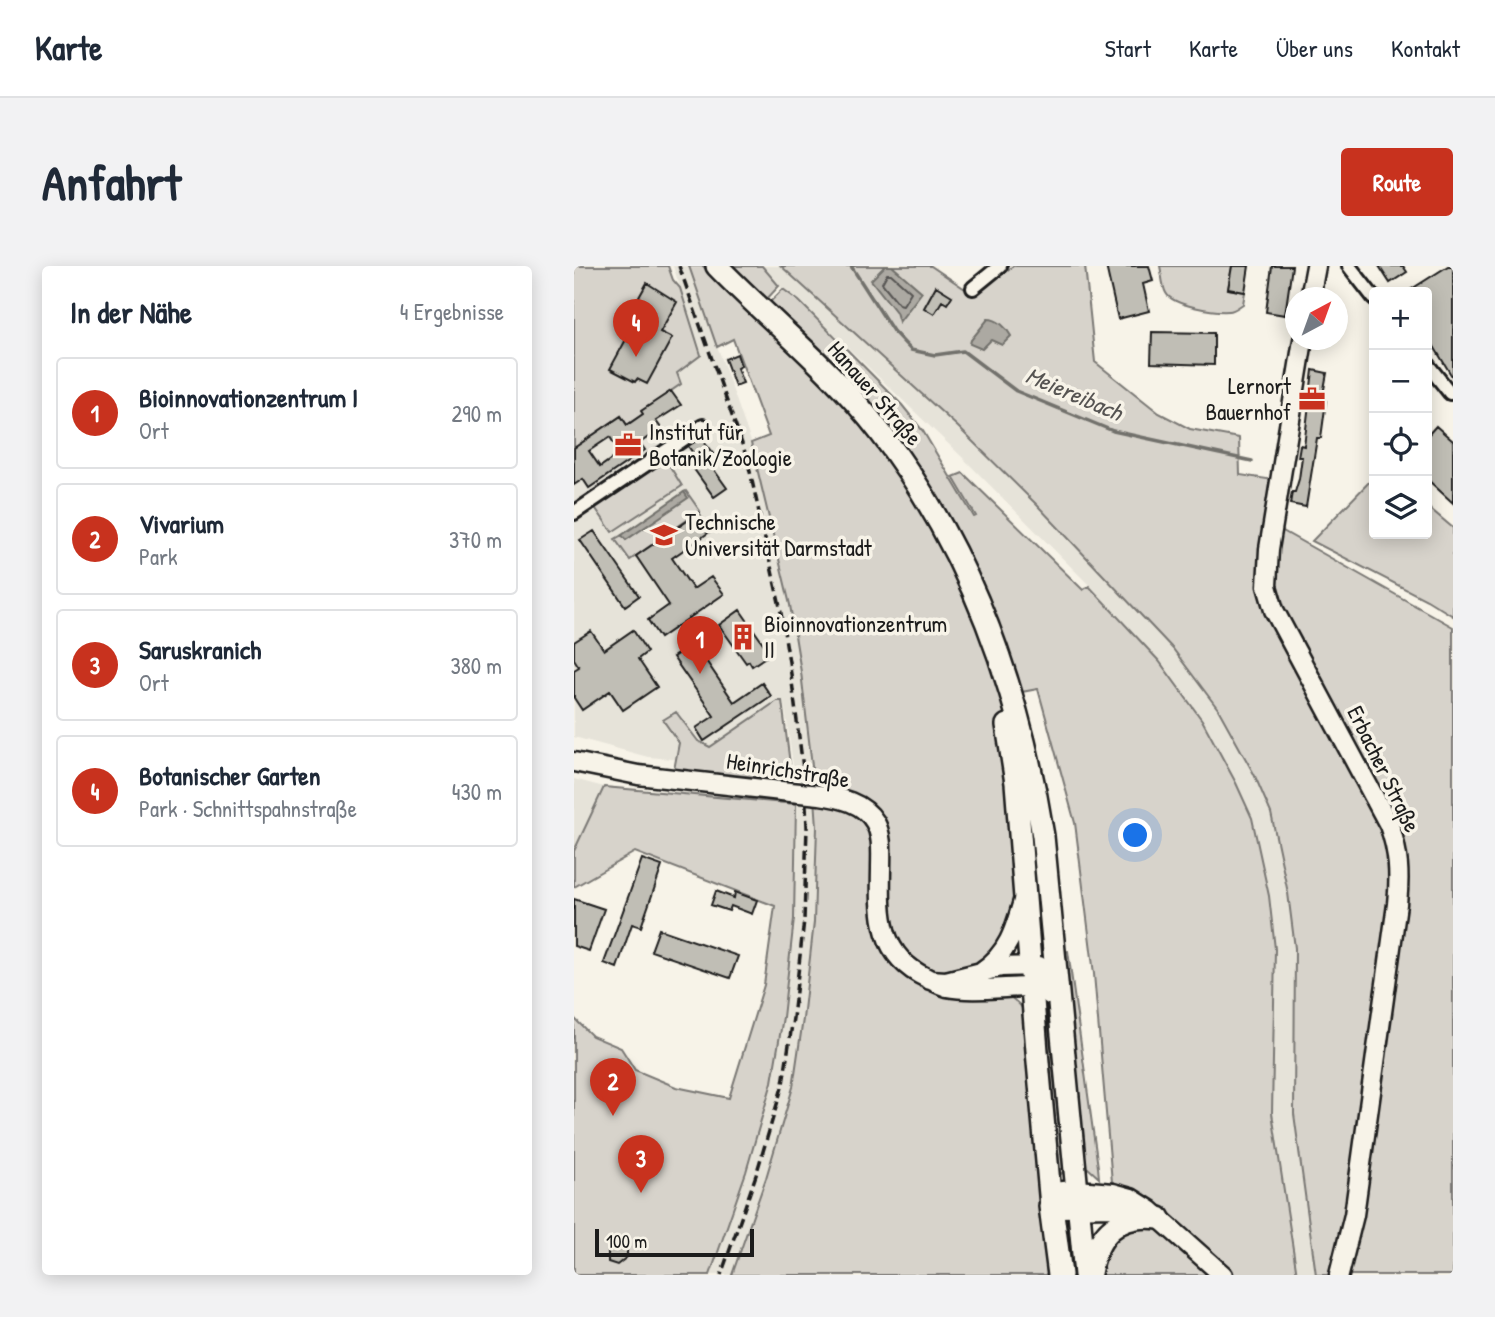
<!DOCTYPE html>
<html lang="de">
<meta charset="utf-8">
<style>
body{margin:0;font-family:"Patrick Hand",sans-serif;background:#f2f2f3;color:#1f2937}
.controls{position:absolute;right:21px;top:21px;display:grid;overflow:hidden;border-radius:7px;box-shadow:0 4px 18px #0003}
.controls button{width:63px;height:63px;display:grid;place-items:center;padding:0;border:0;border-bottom:2px solid #e0e1e3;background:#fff;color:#1f2937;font:35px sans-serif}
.compass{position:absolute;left:711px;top:21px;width:63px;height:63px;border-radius:50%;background:#fff;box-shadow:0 4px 18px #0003;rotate:41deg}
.scale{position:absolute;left:21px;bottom:18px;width:159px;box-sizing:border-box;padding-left:7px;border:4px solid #1c1c1c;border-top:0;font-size:19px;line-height:24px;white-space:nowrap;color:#1c1c1c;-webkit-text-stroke:5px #f7f3e8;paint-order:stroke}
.you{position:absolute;left:562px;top:570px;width:24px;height:24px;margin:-18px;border:5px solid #fff;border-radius:50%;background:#1a73e8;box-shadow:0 0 0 10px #1a73e833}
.badge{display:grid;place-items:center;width:46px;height:46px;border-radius:50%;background:#c8321e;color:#fff;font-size:23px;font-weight:700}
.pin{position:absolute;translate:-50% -58px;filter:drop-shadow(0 2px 4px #0008)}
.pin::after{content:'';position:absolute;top:37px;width:24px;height:21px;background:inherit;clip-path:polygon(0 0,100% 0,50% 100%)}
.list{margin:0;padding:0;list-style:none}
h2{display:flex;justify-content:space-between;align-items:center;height:91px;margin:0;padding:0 28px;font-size:30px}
h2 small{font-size:23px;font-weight:400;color:#747a83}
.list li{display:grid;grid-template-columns:46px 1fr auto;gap:21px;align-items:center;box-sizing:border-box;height:112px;margin:0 14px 14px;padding:0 14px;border:2px solid #e0e1e3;border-radius:7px}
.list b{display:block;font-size:26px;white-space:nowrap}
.list p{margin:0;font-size:23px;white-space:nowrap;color:#747a83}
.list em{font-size:23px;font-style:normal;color:#747a83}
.icon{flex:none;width:38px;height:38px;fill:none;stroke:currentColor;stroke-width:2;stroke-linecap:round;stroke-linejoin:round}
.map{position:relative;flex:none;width:879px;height:1009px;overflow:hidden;border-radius:7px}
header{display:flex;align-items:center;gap:42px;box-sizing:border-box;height:98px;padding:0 35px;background:#fff;border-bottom:2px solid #e0e1e3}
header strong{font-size:33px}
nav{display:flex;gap:38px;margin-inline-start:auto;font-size:24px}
.intro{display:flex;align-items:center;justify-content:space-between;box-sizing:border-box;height:168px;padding:0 42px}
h1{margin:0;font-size:49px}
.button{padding:18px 32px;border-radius:7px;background:#c8321e;color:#fff;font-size:24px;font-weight:700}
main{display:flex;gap:42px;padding:0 42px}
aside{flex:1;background:#fff;border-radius:7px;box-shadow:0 4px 18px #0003}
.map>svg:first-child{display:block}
</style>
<header>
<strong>Karte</strong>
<nav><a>Start</a><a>Karte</a><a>Über uns</a><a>Kontakt</a></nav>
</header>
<div class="intro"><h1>Anfahrt</h1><a class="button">Route</a></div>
<main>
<aside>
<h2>In der Nähe<small>4 Ergebnisse</small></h2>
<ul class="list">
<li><span class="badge">1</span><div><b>Bioinnovationzentrum I</b><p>Ort</p></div><em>290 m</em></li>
<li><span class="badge">2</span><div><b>Vivarium</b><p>Park</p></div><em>370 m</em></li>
<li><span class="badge">3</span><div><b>Saruskranich</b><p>Ort</p></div><em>380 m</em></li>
<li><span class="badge">4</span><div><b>Botanischer Garten</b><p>Park · Schnittspahnstraße</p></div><em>430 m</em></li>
</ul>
</aside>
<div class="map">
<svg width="879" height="1009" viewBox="0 0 879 1009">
<rect width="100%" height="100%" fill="#f7f3e8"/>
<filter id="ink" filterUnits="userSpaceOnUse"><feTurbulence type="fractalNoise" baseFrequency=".0143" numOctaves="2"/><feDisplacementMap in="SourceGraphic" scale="14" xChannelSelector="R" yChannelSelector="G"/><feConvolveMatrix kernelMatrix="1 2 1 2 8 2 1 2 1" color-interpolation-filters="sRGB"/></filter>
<g filter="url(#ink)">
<path fill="#e6e3d9" d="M99,0H115L182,190L216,339L227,406L240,518L243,561L240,656L229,753L219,821L192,912L158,1009H136L172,906L198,816L209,751L220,653L223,560L221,514L210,435L215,503L74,491L0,471V178L106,21Z
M188,0H207L384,161L463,239L599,383L644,443L680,508L697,547L714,627L721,682L720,848L742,1009H723L698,848L701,683L695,630L678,552L585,395L515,319L387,190L225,35L218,32L196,11Z
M0,513L30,521L0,585Z"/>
<path fill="#d7d3cb" stroke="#7a7874" stroke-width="2" d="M0,0H94L99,14L106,22L127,89L103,107L107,118L68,145L69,148L53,159L47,150L0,182Z
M115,0H129L272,142L313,193L351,248L395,339L426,424L436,470L443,638L421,688L394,704C406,712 443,732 448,742L473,1009H158L192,912L219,821L229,753L240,656L243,561L240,517L227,406L216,339L177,177L195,170L159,73L143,81Z
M156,0H188L205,20L191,35Z
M207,0H357L400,29L439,0H511L521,96L585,147L616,163L665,172L666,209L700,214L693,256L879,361V1009H742L720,848L721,682L714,627L697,547L680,508L644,443L599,383L463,239L384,161Z
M586,0H658L654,23L671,26L669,38C664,41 660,45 655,45C641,46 599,40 592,27C588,20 588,8 586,0Z
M209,23L225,35L328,139L349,165L400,251L402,250L379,211L389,207L509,324L515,320L585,395L628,454L662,517L678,552L695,630L701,683L698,847L723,1009H660L562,926L538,916L520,708L501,557L464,423L442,427L388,283L194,38Z
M92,194L108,220L38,266L20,240Z
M800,211V268H853V240L879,262V350L853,334L738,275Z
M112,225L126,245L56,294L41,273L48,269L52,274L113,232L110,226Z
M203,435H208L218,514L100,504L105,477L89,454L102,446L124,475L136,481Z
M30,521L222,538L220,653L209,751L198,816L172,906L136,1009H0V752L18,770L47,782L61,804L102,821L155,832L190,719L201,640L61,586L0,621V585Z
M494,685L524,901L525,912L514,902L505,903L485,686Z
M468,726L473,728L490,905L487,908L484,905Z
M551,960L583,962L637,1009H526L525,995Z"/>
<path fill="#aca9a2" stroke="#72716c" stroke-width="2" d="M311,0H318L348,26L325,56L322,46L297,14Z
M414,53C424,53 433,62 437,70L428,79L417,74L408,83L396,78L397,74Z
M110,226L114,232L52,274L48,269Z"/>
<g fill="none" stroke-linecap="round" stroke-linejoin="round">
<path stroke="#565452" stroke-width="2" d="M313,8H317L337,26L329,39L325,38L308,17Z"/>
<path stroke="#72716c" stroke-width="3.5" d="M277,0L319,65L337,84L361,89L389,85L442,125L539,165L678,195"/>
</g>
<path fill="#c0beb5" stroke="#1c1c1c" stroke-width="2" fill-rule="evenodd" d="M532,0H575L579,15L569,18L575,45L544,53Z
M658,0H675L671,26L654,23Z
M698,0H718L711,49L692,46Z
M805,0H829L833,6L816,17Z
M874,0H879V112L853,69V26H833Z
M73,17L103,36L86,66L98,72L73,118L63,113L61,116L36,103L55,68L43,61L51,47L55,49Z
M362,20L378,30L373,38L368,35L360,48L350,42Z
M578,66L640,67V99L577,97Z
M163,88L167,100L163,102L169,117L161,120L151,93Z
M739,104L753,107L748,134L752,135L747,172H743L732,241L716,238L718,226H721L725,213L728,191H724L726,179L730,180Z
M97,125L107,139L82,155L87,162L66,177L71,184L15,222L9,213L0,219V182L47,150L53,159L69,148L67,145ZM36,171L46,187L26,201L15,185Z
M862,160L879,175V237L853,213V170Z
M127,172L140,189L133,194L153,222L140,231L117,199L124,194L114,180Z
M125,247L137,265L98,292L119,323L137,311L150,328L86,372L74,354L95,339L62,290Z
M20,265L65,330L51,340L6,274Z
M166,344L193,383L190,385L193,390L178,400L175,395L172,397L145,359Z
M59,364L73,386L64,393L83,421L49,444L36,425L8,444L0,432V404L5,401L0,393V376L17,365L30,384Z
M120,377L160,436L188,417L197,430L130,475L122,462L140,450L99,391Z
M68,593L88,600L67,661L58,658L43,702L30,697Z
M142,625L160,632L161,626L183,634L178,648L157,640L155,645L137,639Z
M0,633L30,643L15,685L0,680Z
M85,663L164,690L156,712L77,685Z
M43,972L53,975V991L43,999L34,996V982Z"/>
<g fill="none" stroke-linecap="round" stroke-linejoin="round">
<g stroke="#1c1c1c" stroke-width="18">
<path id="street" d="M775,0L800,32
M399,22L426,0
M853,98L876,127
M0,247L129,160"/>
</g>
<g stroke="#1c1c1c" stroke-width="23">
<path id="secondary" d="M736,32L742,0
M729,74L695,283L693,320L700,344L815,559C825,586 826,610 823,638L780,949L765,1009
M0,496L64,509L216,526
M246,529C266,532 289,536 301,556C309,571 307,587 307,603C306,649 305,690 353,712C359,715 366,719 373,721C396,726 433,721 458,721
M408,705C434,688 441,663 449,635
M356,714L372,715L427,701L465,700L473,707L476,729
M476,926L503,924L539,927L557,932L576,944L649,1009
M477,940L484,942L540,941L568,945"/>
</g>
<g stroke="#1c1c1c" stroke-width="26">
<path id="primary" d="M143,0C196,55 259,104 306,166C396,283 446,425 469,570L511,1009
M433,459L442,517L463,785L477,940
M516,1007C523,968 543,947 585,952"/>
</g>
<g stroke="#1c1c1c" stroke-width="28">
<path id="highway" d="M477,940L486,1009"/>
</g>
<use href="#street" stroke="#f7f3e8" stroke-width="12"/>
<use href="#secondary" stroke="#f7f3e8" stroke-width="18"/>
<use href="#primary" stroke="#f7f3e8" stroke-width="21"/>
<use href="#highway" stroke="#f7f3e8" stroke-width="23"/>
<path stroke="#1c1c1c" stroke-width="3.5" stroke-dasharray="10 5" stroke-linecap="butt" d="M105,0L173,192L206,341L217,408L231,518L233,561L230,654L219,752L209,818L182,909L147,1009"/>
<g stroke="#1c1c1c" stroke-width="23" stroke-linecap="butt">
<path id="secondary-bridge" d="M216,526L246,529"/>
</g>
<use href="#secondary-bridge" stroke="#f7f3e8" stroke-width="18"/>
</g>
</g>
<defs>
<g id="office-bare" transform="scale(2.1)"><path d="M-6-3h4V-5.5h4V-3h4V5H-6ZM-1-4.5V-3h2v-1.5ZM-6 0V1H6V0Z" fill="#c8321e" stroke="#f7f3e8" stroke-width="2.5" paint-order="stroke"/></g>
<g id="university-bare" transform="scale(2.1)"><path d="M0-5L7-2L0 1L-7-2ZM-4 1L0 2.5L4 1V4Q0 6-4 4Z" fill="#c8321e" stroke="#f7f3e8" stroke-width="2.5" paint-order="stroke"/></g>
<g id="building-bare" transform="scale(2.1)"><path d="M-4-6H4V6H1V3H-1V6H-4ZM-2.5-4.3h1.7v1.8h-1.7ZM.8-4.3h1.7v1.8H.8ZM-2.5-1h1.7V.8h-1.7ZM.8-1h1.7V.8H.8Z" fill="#c8321e" stroke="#f7f3e8" stroke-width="2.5" paint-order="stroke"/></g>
</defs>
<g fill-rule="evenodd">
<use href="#office-bare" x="738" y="133"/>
<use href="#office-bare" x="54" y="179"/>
<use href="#university-bare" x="90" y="269"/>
<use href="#building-bare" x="169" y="371"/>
</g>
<g text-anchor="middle" stroke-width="7" stroke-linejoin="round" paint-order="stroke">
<g font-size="23" fill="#1c1c1c" stroke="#f7f3e8" text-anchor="start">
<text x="717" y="128" text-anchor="end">Lernort<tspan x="717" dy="26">Bauernhof</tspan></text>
<text x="75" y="174">Institut für<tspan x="75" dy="26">Botanik/Zoologie</tspan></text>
<text x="111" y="264">Technische<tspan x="111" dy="26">Universität Darmstadt</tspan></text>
<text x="190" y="366">Bioinnovationzentrum<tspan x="190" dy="26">II</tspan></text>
</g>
<g font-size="23" fill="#1c1c1c" stroke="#f7f3e8">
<text transform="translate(301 127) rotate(49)" y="8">Hanauer Straße</text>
<text transform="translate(810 503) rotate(64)" y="8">Erbacher Straße</text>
<text transform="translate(214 504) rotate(9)" y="8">Heinrichstraße</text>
</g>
<g font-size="24" font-style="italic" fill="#565452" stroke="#f7f3e8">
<text transform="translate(500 128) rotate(23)" y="8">Meiereibach</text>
</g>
</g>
</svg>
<div class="controls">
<button>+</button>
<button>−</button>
<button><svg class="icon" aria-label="locate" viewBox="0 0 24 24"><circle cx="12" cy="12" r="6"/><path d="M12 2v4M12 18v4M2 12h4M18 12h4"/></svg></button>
<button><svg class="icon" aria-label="layers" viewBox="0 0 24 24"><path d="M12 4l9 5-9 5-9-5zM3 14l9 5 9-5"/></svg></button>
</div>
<svg class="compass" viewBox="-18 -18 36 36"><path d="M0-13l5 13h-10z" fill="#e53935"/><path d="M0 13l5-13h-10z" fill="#747a83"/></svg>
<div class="scale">100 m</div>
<div class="you"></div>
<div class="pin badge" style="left:126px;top:408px">1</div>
<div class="pin badge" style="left:39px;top:850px">2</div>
<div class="pin badge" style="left:67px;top:927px">3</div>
<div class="pin badge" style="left:62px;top:91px">4</div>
</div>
</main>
